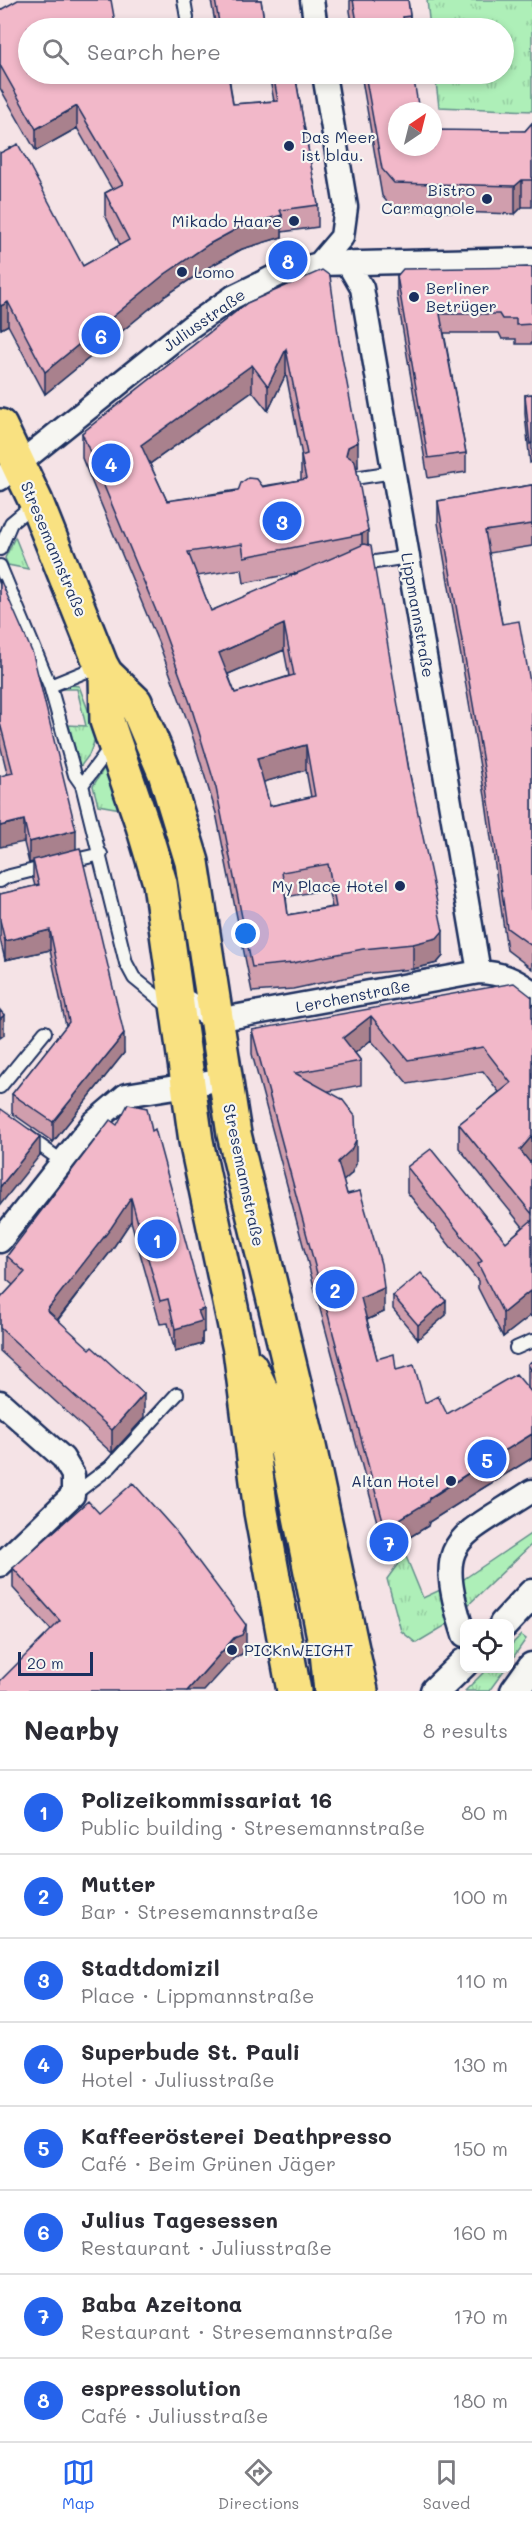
<!DOCTYPE html>
<meta charset="utf-8">
<style>
body{margin:0;font-family:Mali,sans-serif;background:#f7f7f7;color:#2b2b33}
.controls{position:absolute;right:18px;bottom:18px;display:grid;overflow:hidden;border-radius:12px;box-shadow:0 3px 9px #0003}
.controls button{width:54px;height:54px;display:grid;place-items:center;padding:0;border:0;border-bottom:2px solid #e1e1e2;background:#fff;color:#2b2b33;font:30px sans-serif}
.compass{position:absolute;left:388px;top:102px;width:54px;height:54px;border-radius:50%;background:#fff;box-shadow:0 3px 9px #0003;rotate:35deg}
.scale{position:absolute;left:18px;bottom:15px;width:75px;box-sizing:border-box;padding-left:6px;border:3px solid #1b2f5e;border-top:0;font-size:16px;line-height:21px;white-space:nowrap;color:#1b2f5e;-webkit-text-stroke:4px #f6f6f2;paint-order:stroke}
.you{position:absolute;left:246px;top:934px;width:21px;height:21px;margin:-15px;border:4px solid #fff;border-radius:50%;background:#1a73e8;box-shadow:0 0 0 9px #1a73e833}
.badge{display:grid;place-items:center;width:39px;height:39px;border-radius:50%;background:#2563eb;color:#fff;font-size:20px;font-weight:700}
.pin{position:absolute;translate:-50% -50%;border:3px solid #fff;box-shadow:0 2px 6px #0006}
.list{margin:0;padding:0;list-style:none}
h2{display:flex;justify-content:space-between;align-items:center;height:78px;margin:0;padding:0 24px;font-size:26px}
h2 small{font-size:20px;font-weight:400;color:#7c7c81}
.list li{display:grid;grid-template-columns:39px 1fr auto;gap:18px;align-items:center;box-sizing:border-box;height:84px;padding:0 24px;border-top:2px solid #e1e1e2}
.list b{display:block;font-size:22px;white-space:nowrap}
.list p{margin:0;font-size:20px;white-space:nowrap;color:#7c7c81}
.list em{font-size:20px;font-style:normal;color:#7c7c81}
.icon{flex:none;width:33px;height:33px;fill:none;stroke:currentColor;stroke-width:2;stroke-linecap:round;stroke-linejoin:round}
.map{position:relative;flex:none;width:532px;height:1691px;overflow:hidden}
.search{position:absolute;background:#fff;box-shadow:0 3px 9px #0003;left:18px;right:18px;top:18px;height:66px;display:flex;align-items:center;gap:15px;box-sizing:border-box;padding:0 21px;border-radius:33px;color:#7c7c81;font-size:22px}
.sheet{height:750px;background:#fff}
nav{display:flex;justify-content:space-around;align-items:center;box-sizing:border-box;height:84px;border-top:2px solid #e1e1e2;background:#fff;font-size:16px;color:#7c7c81}
nav a{display:grid;justify-items:center;gap:3px}
nav .on{color:#2563eb}
.map>svg:first-child{display:block}
</style>
<div class="map">
<svg width="532" height="1691" viewBox="0 0 532 1691">
<defs>
<pattern id="grass-tufts" width="24" height="20" patternUnits="userSpaceOnUse" patternTransform="scale(1.5)"><rect width="24" height="20" fill="#aeefb8"/><path d="M3 7l-1-3M5 7V3M7 7l1-3M15 17l-1-3M17 17v-4M19 17l1-3" fill="none" stroke="#95cda1"/></pattern>
</defs>
<rect width="100%" height="100%" fill="#f5e3e6"/>
<filter id="ink" filterUnits="userSpaceOnUse"><feTurbulence type="fractalNoise" baseFrequency=".0167" numOctaves="2"/><feDisplacementMap in="SourceGraphic" scale="12" xChannelSelector="R" yChannelSelector="G"/><feConvolveMatrix kernelMatrix="1 2 1 2 8 2 1 2 1" color-interpolation-filters="sRGB"/></filter>
<g filter="url(#ink)">
<path fill="url(#grass-tufts)" stroke="#648f8b" stroke-width="1.5" d="M427,0H532V111L439,107L435,74H504V28H430Z
M15,537L28,569L8,565L5,558Z
M67,685L79,686L97,734L89,755L80,767L69,725L86,726L77,689H62Z
M115,691L147,769L177,868L175,869L167,852Z
M107,763L121,809L98,805L93,786Z
M532,1533V1544L464,1609L461,1581Z
M405,1554L423,1598L440,1590L448,1624L416,1643L401,1631L387,1579Z
M521,1635L526,1639L510,1662V1646Z
M487,1669H505L489,1691H465Z"/>
<g fill="none" stroke-linecap="round" stroke-linejoin="round">
<g stroke="#1b2f5e" stroke-width="16">
<path id="service" d="M184,0L187,18
M354,478L394,472
M0,549L11,523L35,503
M369,563L408,557
M0,566L50,686L75,775L82,785L126,963L134,978L172,1009
M50,686L99,666
M82,785L112,745
M67,862L101,854
M0,881L6,877L50,866
M0,1087L45,1032
M27,1136L63,1162
M516,1348L532,1341
M73,1495L110,1467L177,1394"/>
</g>
<g stroke="#1b2f5e" stroke-width="27">
<path id="minor" d="M312,0L316,28
M347,262L362,288L479,972
M319,264L342,237L346,207L324,74
M0,479L190,327L233,297L280,274L319,264L532,259
M175,995L217,1020L479,972C501,973 515,979 532,992
M0,1241L93,1123L126,1095L225,1079
M0,1402L63,1458L73,1475V1495L0,1565
M464,1635C433,1537 455,1541 532,1491"/>
</g>
<g stroke="#1b2f5e" stroke-width="33">
<path id="tertiary" d="M504,1624L532,1594
M435,1691L464,1663
M515,1691L532,1667"/>
</g>
<g stroke="#1b2f5e" stroke-width="38">
<path id="primary" d="M0,426L36,502L101,665L106,674L135,702L165,773L192,862L234,1134L307,1437L361,1691
M106,674L107,721L143,826L160,883L196,1141L240,1350L261,1512L294,1691
M250,1367L277,1421L287,1451L327,1652L331,1691"/>
</g>
<use href="#service" stroke="#f6f6f2" stroke-width="12"/>
<use href="#minor" stroke="#f6f6f2" stroke-width="22"/>
<use href="#tertiary" stroke="#f6f6f2" stroke-width="28"/>
<use href="#primary" stroke="#f9e181" stroke-width="33"/>
</g>
<path fill="#d09ead" stroke="#1b2f5e" stroke-width="1.5" fill-rule="evenodd" d="M211,0H261L265,28H216Z
M350,0H408L410,16V28H353L350,11Z
M0,10L28,74H242L229,76L233,104L274,101L269,74H295L318,205V227L282,232V237L242,249L209,267L165,296L45,394L8,325L1,329L0,327V153L83,266L120,245L105,215V193L112,189L77,128L36,151L0,88Z
M361,74H413L397,147L525,131L532,123V207H522L515,214L394,210L382,196Z
M532,267V344H516V339H502L499,333H444L466,453V472L428,478L397,296V276Z
M247,303L339,341L358,467L356,468L368,545L443,956L437,963L413,969L363,974L293,989L252,992L216,813L190,728L159,644L82,458V433ZM286,374L302,456H301V480L167,501L150,464L252,391L268,411ZM242,569L244,583L301,572L211,611L197,576ZM284,650L289,676L235,693L228,674ZM306,770L311,797L270,806L263,782ZM328,889L332,907L288,915L286,897Z
M532,394V462L530,463L525,414V395Z
M532,485V546L489,553L502,624L532,693V969L507,950L485,796L438,523V501Z
M0,579L76,849L124,1053L53,1142L12,1113V1094L66,1026L50,950L5,960L0,939V894L35,886L33,879V862L29,863L0,744Z
M532,997V1160L530,1163L532,1165V1317L530,1316L503,1337L478,1288V1281L407,1192V1167L506,1242L523,1227L459,1148V1124L499,1092L483,1071L408,1084L371,1040L355,1053L361,1061V1085L329,1091L356,1164L351,1174L343,1181L384,1312L367,1320L377,1359L396,1370L425,1403L447,1414L528,1388V1364L532,1372V1458L475,1493L429,1522L428,1526L385,1552L252,1054V1030Z
M117,1125L152,1131L204,1332L202,1333V1344L175,1352L168,1323L160,1324L131,1221L111,1251L58,1320L144,1418L112,1453L0,1351V1299L13,1285L7,1280V1256Z
M393,1296L446,1315L418,1339L393,1309Z
M99,1513L246,1645L242,1654L234,1658L51,1630L13,1588V1568Z"/>
<path fill="#a9818d" stroke="#1b2f5e" stroke-width="1.5" d="M77,106V128L36,151V129Z
M522,180V207L515,214V186Z
M282,215V237L242,249L209,267L165,296L45,394V372L165,274L209,244L242,226Z
M8,302V325L1,329V306Z
M286,349V374L268,411V386Z
M252,365V391L141,470V445Z
M358,442V467L348,472L346,455L348,447Z
M368,530V555L362,560V534Z
M284,624V650L219,678V653Z
M306,745V770L257,784V758Z
M24,820V842L0,847V826Z
M76,830V851L29,863V842Z
M50,930V950L5,960V941Z
M443,931V956L437,963L413,969V944Z
M4,1015V1035L0,1038V1019Z
M371,1016V1040L343,1063V1038Z
M124,1034V1053L53,1142V1122Z
M532,1136V1160L520,1175V1150Z
M40,1137V1155L0,1205V1187Z
M356,1140V1164L351,1174L338,1186V1162Z
M131,1198V1221L111,1251L47,1333V1310Z
M384,1288V1312L361,1322V1298Z
M530,1291V1316L503,1337V1313Z
M446,1301V1315L418,1339V1325Z
M204,1309V1332L202,1333V1344L175,1352V1329L198,1311Z
M144,1394V1418L112,1453V1430Z
M532,1434V1458L475,1493L429,1522L428,1526L385,1552V1528L475,1469Z
M246,1625V1645L242,1654L234,1658L204,1691H187Z"/>
<path fill="#f2b8c9" stroke="#1b2f5e" stroke-width="1.5" fill-rule="evenodd" d="M18,0H111L116,28H28V74H228L233,104L278,101L273,74H295L318,205L280,210L282,215L242,226L209,244L165,274L45,372L8,302L1,306L0,304V153L18,144L83,266L129,240L105,193L123,184L77,106L36,129L0,65V10Z
M215,0H261L265,28H220Z
M353,0H408L410,16L403,17L405,28H358Z
M365,74H413L419,111H397V147H433V130L525,131L532,123V180H522L515,186L394,183L382,169Z
M532,267V324L516,325V319H502L499,314H440L466,453L428,458L397,276L403,269Z
M322,270L330,276L339,341L358,442L348,447L346,455L355,461L368,530L362,534L244,557L242,544L188,552L211,611L364,544L371,546L409,771L443,931L437,938L413,944L363,949L293,963L252,967L216,788L190,703L159,618L82,433L247,303ZM286,349L307,454L301,456L306,479L263,487L257,479L248,478L241,483L238,491L167,501L141,445L252,365L268,386ZM284,624L294,675L235,693L219,653ZM306,745L315,796L270,806L257,758ZM328,864L336,907L288,915L282,872Z
M532,394V443L530,444L525,395Z
M532,485V524L485,531L502,624L519,621L532,693V946L507,928L485,774L438,501Z
M0,579L33,654L76,830L29,842L24,820L0,826V776L13,773L0,723Z
M80,848L124,1034L53,1122L12,1094L69,1022L50,930L5,941L0,920V894L39,885L33,860Z
M514,983L532,997V1136L520,1150L532,1165V1214L459,1124L511,1083L483,1047L408,1060L371,1016L343,1038L361,1061L295,1073L342,1099L355,1116L356,1140L351,1150L338,1162L347,1194L360,1191L381,1264L384,1288L361,1298L377,1359L394,1354L396,1370L414,1365L425,1403L438,1396L447,1414L516,1374L532,1393V1434L475,1469L429,1498L428,1502L385,1528L252,1030Z
M0,1010L4,1015L0,1019Z
M128,1104L147,1108L152,1131L155,1129L204,1309L198,1311L202,1321L175,1329L168,1299L160,1301L131,1198L111,1228L47,1310L90,1349L92,1347L144,1394L112,1430L0,1328V1299L25,1272L7,1256L110,1120L117,1125Z
M1,1109L40,1137L0,1187V1111Z
M431,1149L506,1242L532,1220V1293L530,1291L503,1313L478,1264L482,1261L407,1167Z
M421,1273L446,1301L418,1325L393,1296Z
M532,1361V1372L528,1364Z
M133,1483L174,1529L246,1625L242,1635L234,1638L187,1691H0V1681L60,1621L13,1568L88,1501L99,1513Z"/>
</g>
<g fill="#1b2f5e" stroke="#f6f6f2" stroke-width="2">
<circle cx="289" cy="146" r="6"/>
<circle cx="487" cy="199" r="6"/>
<circle cx="294" cy="221" r="6"/>
<circle cx="182" cy="272" r="6"/>
<circle cx="414" cy="297" r="6"/>
<circle cx="400" cy="886" r="6"/>
<circle cx="451" cy="1481" r="6"/>
<circle cx="232" cy="1650" r="6"/>
</g>
<g text-anchor="middle" stroke-width="4.5" stroke-linejoin="round" paint-order="stroke">
<g font-size="16" fill="#1b2f5e" stroke="#f6f6f2" text-anchor="start">
<text x="301" y="143">Das Meer<tspan x="301" dy="18">ist blau.</tspan></text>
<text x="475" y="196" text-anchor="end">Bistro<tspan x="475" dy="18">Carmagnole</tspan></text>
<text x="282" y="227" text-anchor="end">Mikado Haare</text>
<text x="194" y="278">Lomo</text>
<text x="426" y="294">Berliner<tspan x="426" dy="18">Betrüger</tspan></text>
<text x="388" y="892" text-anchor="end">My Place Hotel</text>
<text x="439" y="1487" text-anchor="end">Altan Hotel</text>
<text x="244" y="1656">PICKnWEIGHT</text>
</g>
<g font-size="16" fill="#1b2f5e" stroke="#f6f6f2">
<text transform="translate(204 320) rotate(-35)" y="6">Juliusstraße</text>
<text transform="translate(54 549) rotate(67)" y="6">Stresemannstraße</text>
<text transform="translate(418 615) rotate(80)" y="6">Lippmannstraße</text>
<text transform="translate(353 996) rotate(-11)" y="6">Lerchenstraße</text>
<text transform="translate(244 1175) rotate(78)" y="6">Stresemannstraße</text>
</g>
</g>
</svg>
<div class="controls">
<button><svg class="icon" aria-label="locate" viewBox="0 0 24 24"><circle cx="12" cy="12" r="6"/><path d="M12 2v4M12 18v4M2 12h4M18 12h4"/></svg></button>
</div>
<svg class="compass" viewBox="-18 -18 36 36"><path d="M0-13l5 13h-10z" fill="#e53935"/><path d="M0 13l5-13h-10z" fill="#7c7c81"/></svg>
<div class="scale">20 m</div>
<div class="you"></div>
<div class="pin badge" style="left:157px;top:1239px">1</div>
<div class="pin badge" style="left:335px;top:1289px">2</div>
<div class="pin badge" style="left:282px;top:521px">3</div>
<div class="pin badge" style="left:111px;top:463px">4</div>
<div class="pin badge" style="left:487px;top:1459px">5</div>
<div class="pin badge" style="left:101px;top:335px">6</div>
<div class="pin badge" style="left:389px;top:1542px">7</div>
<div class="pin badge" style="left:288px;top:260px">8</div>
<div class="search"><svg class="icon" aria-label="search" viewBox="0 0 24 24"><circle cx="10" cy="10" r="6"/><path d="M15 15l6 6"/></svg>Search here</div>
</div>
<section class="sheet">
<h2>Nearby<small>8 results</small></h2>
<ul class="list">
<li><span class="badge">1</span><div><b>Polizeikommissariat 16</b><p>Public building · Stresemannstraße</p></div><em>80 m</em></li>
<li><span class="badge">2</span><div><b>Mutter</b><p>Bar · Stresemannstraße</p></div><em>100 m</em></li>
<li><span class="badge">3</span><div><b>Stadtdomizil</b><p>Place · Lippmannstraße</p></div><em>110 m</em></li>
<li><span class="badge">4</span><div><b>Superbude St. Pauli</b><p>Hotel · Juliusstraße</p></div><em>130 m</em></li>
<li><span class="badge">5</span><div><b>Kaffeerösterei Deathpresso</b><p>Café · Beim Grünen Jäger</p></div><em>150 m</em></li>
<li><span class="badge">6</span><div><b>Julius Tagesessen</b><p>Restaurant · Juliusstraße</p></div><em>160 m</em></li>
<li><span class="badge">7</span><div><b>Baba Azeitona</b><p>Restaurant · Stresemannstraße</p></div><em>170 m</em></li>
<li><span class="badge">8</span><div><b>espressolution</b><p>Café · Juliusstraße</p></div><em>180 m</em></li>
</ul>
</section>
<nav>
<a class="on"><svg class="icon" aria-label="map" viewBox="0 0 24 24"><path d="M3 6l6-2 6 2 6-2v14l-6 2-6-2-6 2zM9 4v14M15 6v14"/></svg>Map</a>
<a><svg class="icon" aria-label="directions" viewBox="0 0 24 24"><path d="M12 3l9 9-9 9-9-9zM9 14v-3h6M13 9l2 2-2 2"/></svg>Directions</a>
<a><svg class="icon" aria-label="saved" viewBox="0 0 24 24"><path d="M7 4h10v16l-5-4-5 4z"/></svg>Saved</a>
</nav>
